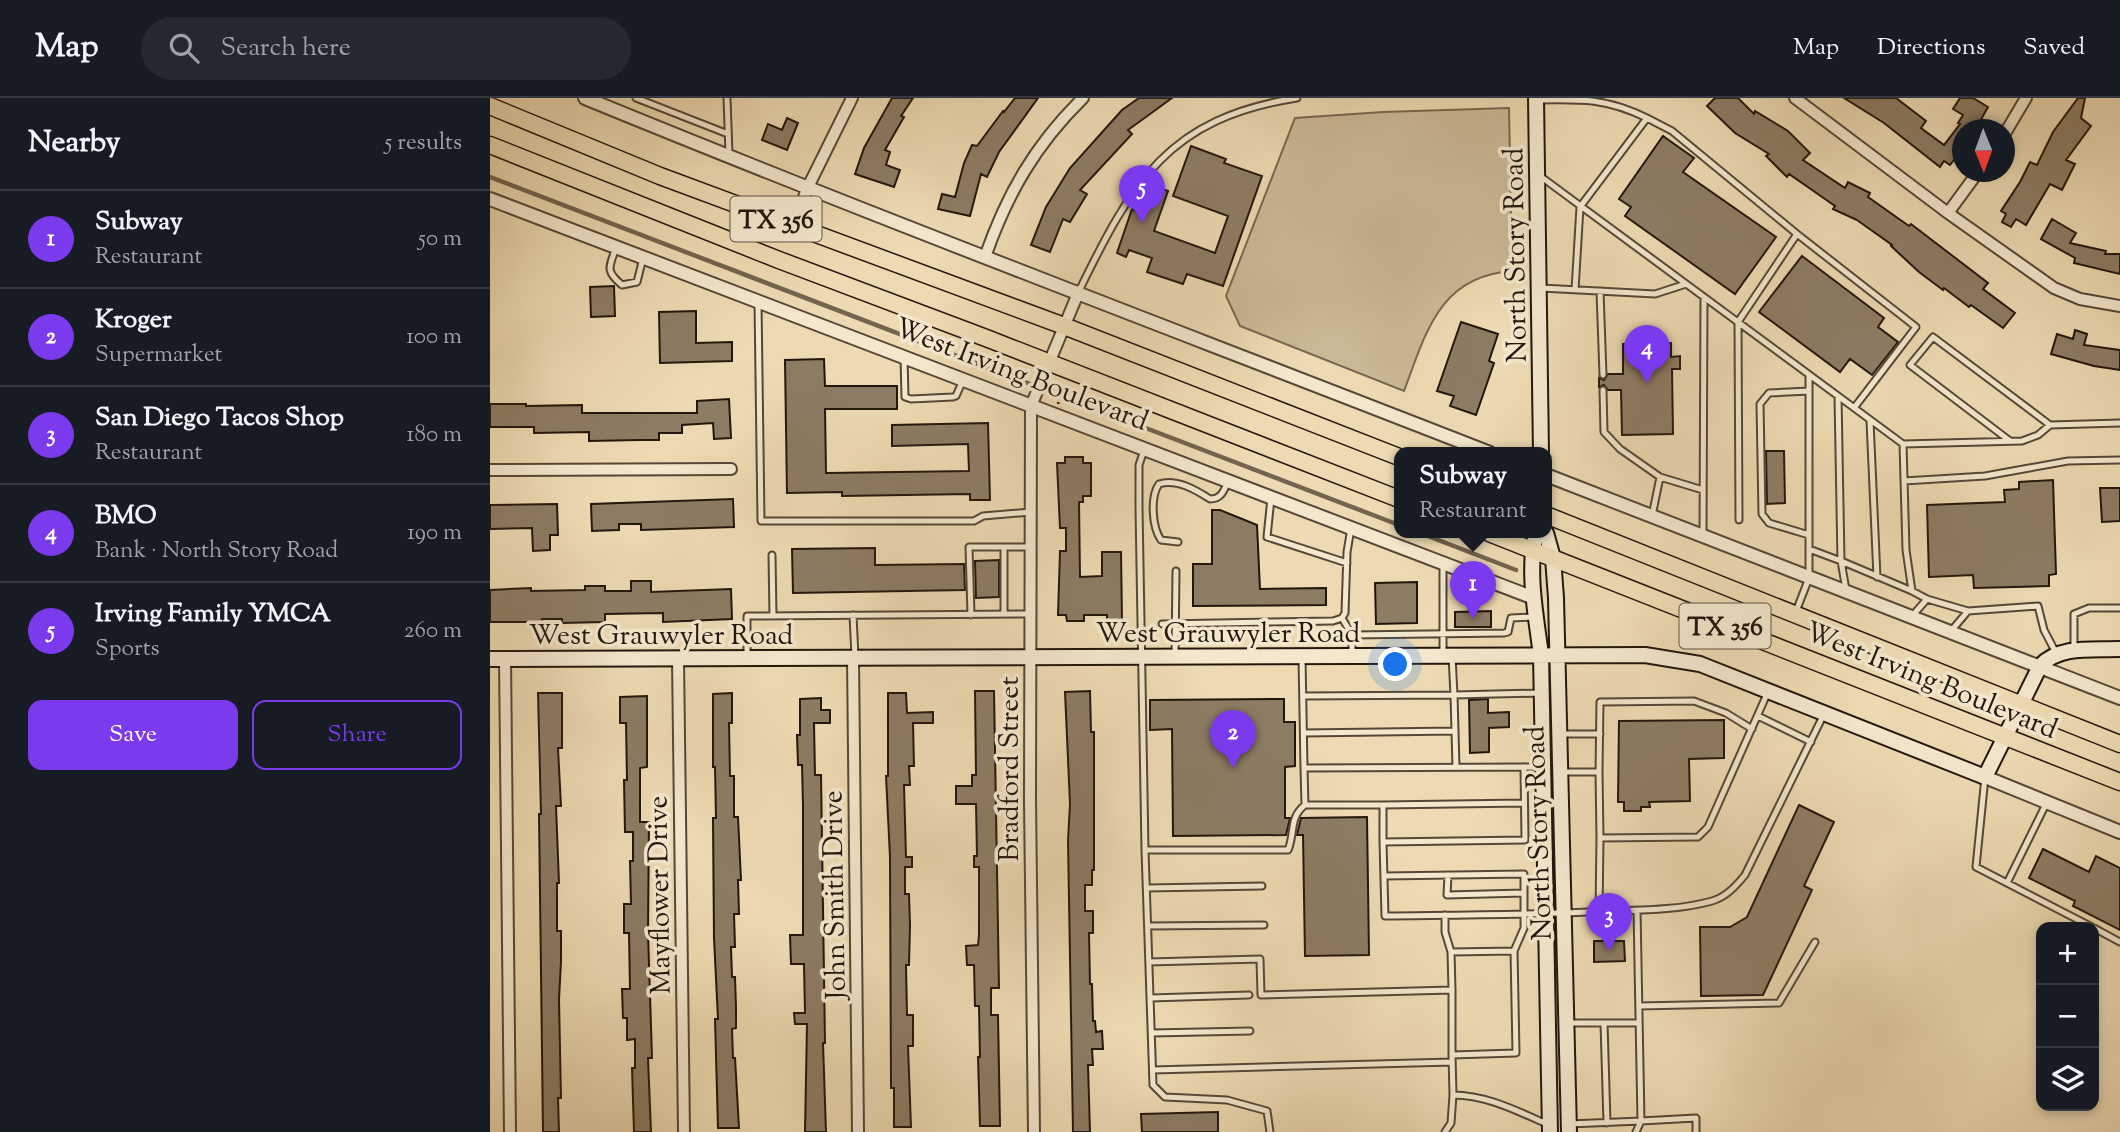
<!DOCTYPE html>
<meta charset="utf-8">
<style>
body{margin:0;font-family:"Sorts Mill Goudy",serif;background:#242831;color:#f1f3f6}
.controls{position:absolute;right:21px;bottom:21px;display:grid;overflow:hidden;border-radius:14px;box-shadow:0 4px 10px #0003}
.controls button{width:63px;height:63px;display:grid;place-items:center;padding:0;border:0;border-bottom:2px solid #363941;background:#171b24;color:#f1f3f6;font:35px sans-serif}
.compass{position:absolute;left:1462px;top:21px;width:63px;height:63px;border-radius:50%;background:#171b24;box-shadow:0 4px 10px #0003;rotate:179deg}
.you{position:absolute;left:906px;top:567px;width:24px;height:24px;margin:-18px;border:5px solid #fff;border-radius:50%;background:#1a73e8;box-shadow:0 0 0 10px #1a73e833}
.badge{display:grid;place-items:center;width:46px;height:46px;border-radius:50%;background:#7c3aed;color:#fff;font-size:23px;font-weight:700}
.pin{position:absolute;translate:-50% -58px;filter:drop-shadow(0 2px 4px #0008)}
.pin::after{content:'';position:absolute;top:37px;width:24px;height:21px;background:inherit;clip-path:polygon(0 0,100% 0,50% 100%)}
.popup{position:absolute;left:904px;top:349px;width:158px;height:91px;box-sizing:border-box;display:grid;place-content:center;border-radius:14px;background:#171b24;filter:drop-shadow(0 2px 5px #0005);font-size:23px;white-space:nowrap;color:#9ea1a6}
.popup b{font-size:26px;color:#f1f3f6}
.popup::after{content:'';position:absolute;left:50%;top:100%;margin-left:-14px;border:14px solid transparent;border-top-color:#171b24}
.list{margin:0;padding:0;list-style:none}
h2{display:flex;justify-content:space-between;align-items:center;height:91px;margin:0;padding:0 28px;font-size:30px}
h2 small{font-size:23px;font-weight:400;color:#9ea1a6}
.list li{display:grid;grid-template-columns:46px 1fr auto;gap:21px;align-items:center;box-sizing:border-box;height:98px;padding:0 28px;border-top:2px solid #363941}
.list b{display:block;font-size:26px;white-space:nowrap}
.list p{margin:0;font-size:23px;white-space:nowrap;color:#9ea1a6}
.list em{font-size:23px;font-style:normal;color:#9ea1a6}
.actions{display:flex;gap:14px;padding:21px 28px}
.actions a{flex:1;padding:16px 0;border:2px solid #7c3aed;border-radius:14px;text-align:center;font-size:24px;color:#7c3aed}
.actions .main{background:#7c3aed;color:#fff}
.icon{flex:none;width:38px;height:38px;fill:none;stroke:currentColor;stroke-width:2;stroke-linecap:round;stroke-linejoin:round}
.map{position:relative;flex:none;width:1630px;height:1034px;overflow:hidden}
header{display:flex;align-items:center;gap:42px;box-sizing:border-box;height:98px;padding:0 35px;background:#171b24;border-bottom:2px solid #363941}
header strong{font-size:33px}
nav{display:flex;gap:38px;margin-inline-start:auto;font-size:24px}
.search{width:490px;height:63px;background:#242831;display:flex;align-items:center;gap:18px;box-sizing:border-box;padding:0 24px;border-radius:38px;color:#9ea1a6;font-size:26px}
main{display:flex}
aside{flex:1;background:#171b24}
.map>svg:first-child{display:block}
</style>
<header>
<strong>Map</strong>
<div class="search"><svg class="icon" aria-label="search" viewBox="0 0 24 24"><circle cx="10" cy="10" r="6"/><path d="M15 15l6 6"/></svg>Search here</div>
<nav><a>Map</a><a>Directions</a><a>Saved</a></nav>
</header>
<main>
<aside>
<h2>Nearby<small>5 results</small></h2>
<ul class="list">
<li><span class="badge">1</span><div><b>Subway</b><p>Restaurant</p></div><em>50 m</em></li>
<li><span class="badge">2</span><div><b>Kroger</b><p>Supermarket</p></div><em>100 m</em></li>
<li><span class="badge">3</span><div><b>San Diego Tacos Shop</b><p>Restaurant</p></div><em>180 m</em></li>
<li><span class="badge">4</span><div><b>BMO</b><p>Bank · North Story Road</p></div><em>190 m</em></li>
<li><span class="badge">5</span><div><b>Irving Family YMCA</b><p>Sports</p></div><em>260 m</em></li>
</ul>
<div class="actions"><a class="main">Save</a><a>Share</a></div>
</aside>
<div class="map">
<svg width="1630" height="1034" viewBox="0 0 1630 1034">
<rect width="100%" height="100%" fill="#eddab2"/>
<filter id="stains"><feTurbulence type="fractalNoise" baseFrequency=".00286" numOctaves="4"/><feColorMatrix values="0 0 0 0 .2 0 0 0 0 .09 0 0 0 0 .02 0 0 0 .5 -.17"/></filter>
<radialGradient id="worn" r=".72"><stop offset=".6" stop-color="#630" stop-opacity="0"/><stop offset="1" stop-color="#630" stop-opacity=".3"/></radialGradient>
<path fill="#cab996" stroke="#766852" stroke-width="2" d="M1019,10L1022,173C949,178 936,235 914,293L750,228L736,198L805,20L893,14Z"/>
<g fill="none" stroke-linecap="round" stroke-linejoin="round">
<path stroke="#726450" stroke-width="4.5" d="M0,79L540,286
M572,298L909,427
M930,435L1026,472"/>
</g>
<path fill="#8c7c64" stroke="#22170f" stroke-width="2" d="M402,0H423L411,18L414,19L395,52L400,54L396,67L410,72L404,89L365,76L374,50Z
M525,0H548L509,54L497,79L491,76L480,118L448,111L452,96L465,99L474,65L482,47L487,48L513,13L514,14Z
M649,0H682L638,32L642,36L590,92L597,96L580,124L573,121L560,154L541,147L556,109L580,70L632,12Z
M1225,0H1248L1264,16L1265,13L1298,33L1320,55L1313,62L1355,90L1358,84L1380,95L1378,99L1419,128L1421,126L1498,185L1493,191L1525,215L1513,230L1481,207L1479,209L1454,190L1453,192L1429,174L1401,148L1402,147L1367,122L1343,111L1345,108L1299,76L1297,79L1276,58L1279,56L1245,35L1217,8Z
M1354,0H1406L1436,23L1431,30L1454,47L1470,26L1468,25L1473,17L1463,11L1470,0H1483L1498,9L1485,32H1473V50L1460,67L1454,63L1450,69L1394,25Z
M1588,0H1595L1591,20L1601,28L1576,62L1585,66L1572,92L1560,86L1536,127L1526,121L1521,129L1512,124L1516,116L1511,113L1530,84L1540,64L1547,67L1563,34Z
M297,20L308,25L297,52L272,42L278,26L292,32Z
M1173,38L1204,60L1193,74L1286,139L1245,196L1135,118L1141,109L1129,101Z
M701,48L736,61L734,65L772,78L733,188L697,176L693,186L657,174L662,160L639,152L636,159L627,155L642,111L656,116L666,89L678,93L664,133L725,155L738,118L683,98Z
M1562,121L1586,135L1580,145L1616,153L1615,156H1630V176L1584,165L1585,160L1551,141Z
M1312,158L1394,220L1388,229L1408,244L1382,277L1360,261L1350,274L1269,214Z
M124,188L125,218L101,219L100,189Z
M206,213V245L242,244V263L170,265L169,214Z
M971,224L1008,236L999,263L1004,265L986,317L960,308L964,298L947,293Z
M1585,232L1597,236L1594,247L1630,252V272L1604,268L1561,256L1567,236L1583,241Z
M1181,245V259L1190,258V271H1182L1183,336L1132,337L1131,292H1118L1114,287L1109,289V280L1114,282L1118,276H1133V246Z
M334,261L335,288H407V311H335L336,375L479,373L478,346L402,348V327L498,325L500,402H480V396L352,398V394L297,395L295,262Z
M239,301L241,340L224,341L223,325L192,327V335H169V342H150L99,343V334L44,335V329H0V306H36V308L92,307V315H207V303Z
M1276,353H1294L1295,405L1277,406Z
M575,359H593V365H601V398H593V404H589L590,479L612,478V454H631L632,522H617V517H594V523H577L576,517H568L570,453H576V430H570L567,365H575Z
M1563,382L1566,476L1559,477V488L1484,490L1483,477L1439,479L1437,407L1515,404L1514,392L1529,391V384Z
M1610,390H1630V423L1612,424Z
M243,401L244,429L151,432V426H129V432L102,433L101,406Z
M67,406L68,437H60V452L43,453L42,430L0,431V407Z
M722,412H730L767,427L770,491L836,490V507L703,508V466H722Z
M385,450V467L474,466L475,492L303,495L302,451Z
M509,462V499L486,500L485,463Z
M141,483H161V494L241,491L242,521L173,524V515L115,516V524L72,525V521H52V524H0V492L41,490V493L95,492V488H115V493H141Z
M927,484V525L886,526L885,485Z
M1001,513V529H965V514Z
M485,593H504L509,890H501V917H508L510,1028H490L488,959H490L489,908H485L484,867H477L476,848L488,847L489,837V769H484V758H487L486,706H466V688H482V677H486Z
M600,593L601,634H604V772H602V787H595V813H603V835H599L600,886H602L603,923H605L606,934L612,933L613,951H602L603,967H598L600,1034H583L578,743L580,706L575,594Z
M48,595H72V650H68L71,708H66L69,785H67V833H71V863L69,902L71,1000H68L69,1034H53L49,716H51Z
M242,595V625H239L240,678H244V719H248L251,782H248L249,816H244L245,849H241L242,879H245L246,910V930L242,931L243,960H245L249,1030H228L225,921H228L224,840L223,720H226L225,669H223V596Z
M398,595H416L417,615L443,614V625H423L424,668H419L420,687H414L416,759H422V769H415V796H419L420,827L419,867H416L417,917H423V948H418L421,1029H404V990H401L400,759L396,678H398Z
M157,598V669L150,670V724H159L158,834L162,960H158L161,1034H144L142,970H145V941L137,942V920H133L132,891H140L139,835H134V806H141L140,763H143V734H135L134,682H137L136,625H130V599Z
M331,600V612H340V625H324L325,677H331L335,945H333L336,1034H315L317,926H305L304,915H315L314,866H301L300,837H313V707L312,667H308L307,637H310V601Z
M794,601V624H805V668L795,669V720H800L796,737L683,738L682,631L660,632V602Z
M998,601V615L1019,614V629L999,630V654L980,655L979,602Z
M1234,622V660L1199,661L1200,703L1159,704L1160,709H1151V713H1134V704H1128L1129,623Z
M1309,707L1344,724L1314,788L1322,792L1273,897L1211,898L1210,829H1240L1257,819Z
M877,719L879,857L815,858L813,737H807L811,720Z
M1553,751L1599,774L1606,758L1630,770V832L1583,808L1585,803L1539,780Z
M1104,843H1134L1135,863L1104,864Z
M728,1014V1034H652L651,1016Z"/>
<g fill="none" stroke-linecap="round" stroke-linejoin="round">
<g stroke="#554838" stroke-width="9">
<path id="service" d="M146,0L238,36
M237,0L239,56
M1046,2C1091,1 1116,0 1157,20L1090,109L1085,192
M1157,20L1182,33L1307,136
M1050,78L1413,346L1416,452L1422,493L1437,501L1478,513
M126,150C119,169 115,173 132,187L147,184L153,160
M1051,190L1165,196L1196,186
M589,193C642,84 678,20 807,0
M1110,193L1113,277
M268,204L271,423H484L493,418L541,414
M414,259L415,299L421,301L463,299L466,298L473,282
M1113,292L1114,334L1130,351L1170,379
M1348,298L1351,463L1422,493
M1380,323L1387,479
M1520,343L1420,267L1443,239L1560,327
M1413,346L1532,343L1548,337L1560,327L1630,325
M654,352L649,367V410L655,752L663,987L675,999L737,1002L777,1013L780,1034
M1414,383L1495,378L1578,363L1630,362
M781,400L777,439L857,465
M1162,418L1170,379L1213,392
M1249,422L1248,224L1307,136L1426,229L1364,310
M1319,437L1279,425L1272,416L1270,306L1279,295L1319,293
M1213,438L1214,199
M688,444L671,442C662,429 660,399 669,386C686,380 706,392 720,401C732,401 734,392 738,383
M1319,451L1351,463L1356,492
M282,457L283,518
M514,516V449
M1305,516L1319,480V277
M363,517L365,559
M481,517L479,449H541
M1423,517L1437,501
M852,520L862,537V556
M672,526L843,523L852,520L855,515L857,454L861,430
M1461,533L1478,513L1548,508L1554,532L1566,555
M862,537L1014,535L1018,534L1021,520L1043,519
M1584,550V516L1599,510H1630
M953,556V465
M962,558L964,597L1051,595
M685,559L686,473
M812,559L814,670
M257,560V518L541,516
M813,598L964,597L966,669
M1268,618L1321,644
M814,635L965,633
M1071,636H1110
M1070,674H1109L1110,740
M1109,674L1110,604L1204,603L1236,615L1262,631
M1495,679L1486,769L1602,829
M815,707H893V744L1035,742L1034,669
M893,707L1034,705
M893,744L895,818C970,817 1045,817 1120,813C1154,812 1190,812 1222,803C1236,799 1246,788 1255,777L1333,618
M655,752H798C805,736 799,719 815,707L814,670L1053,669
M958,777L957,797L1034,795
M894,778L1034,776V830L1024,853
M1517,785L1557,704
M657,790L772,788
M1109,814L1110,740L1208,739L1218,729L1277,596
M955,817V834L961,854
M658,828L774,827
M1604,830L1630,844
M659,864L770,861L771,897L962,892L961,854L1024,853L1026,955L962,957L963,997
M962,892V957
M660,900L759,897
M1149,908L1289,905L1325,844
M1079,925H1149
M1114,925L1117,1025
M662,935L760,933
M663,972L962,964
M1079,1026L1151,1023L1147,812
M955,1034L961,1025L963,997C996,997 1027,1013 1057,1026
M1146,1034L1151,1023L1206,1020V1034"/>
</g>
<g stroke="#554838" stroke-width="14">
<path id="minor" d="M1305,0L1458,115L1564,190L1590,201L1630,208
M1514,37L1536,0
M1458,115L1488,74
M304,127L317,91L362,0
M495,159C517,96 545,47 593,0
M0,372L241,371
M363,559L368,1034
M188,560L194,1034
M15,561L20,1034
M544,1034L540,701L541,308L589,193"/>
</g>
<g stroke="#554838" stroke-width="16">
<path id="tertiary" d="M95,0C395,123 698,237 1000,355
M0,101L1044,500
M1056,377L1630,600
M1495,679L1630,734"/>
</g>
<g stroke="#22170f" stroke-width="18">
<path id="secondary" d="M1046,0L1051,355
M1046,435C1037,474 1046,518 1051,557L1060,1034
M1056,435L1063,460L1066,500L1079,1034
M0,561L1155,557L1210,566L1495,679L1550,568C1570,547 1602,552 1630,551"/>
</g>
<g stroke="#22170f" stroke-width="19">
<path id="primary" d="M0,8L170,78L574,228L909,359
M0,47L289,162L496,240L909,401
M1056,417L1630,646
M999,435L1630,684"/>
</g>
<path stroke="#22170f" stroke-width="2.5" stroke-dasharray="2 3.5" stroke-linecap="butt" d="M568,306L571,294L577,287"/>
<use href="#service" stroke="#f3e7cd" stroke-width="5"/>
<use href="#minor" stroke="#f3e7cd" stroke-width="10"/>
<use href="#tertiary" stroke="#f3e7cd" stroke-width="12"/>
<use href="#secondary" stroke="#f3e7cd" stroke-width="14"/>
<use href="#primary" stroke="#eddab2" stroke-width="16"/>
</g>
<g text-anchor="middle" stroke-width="7" stroke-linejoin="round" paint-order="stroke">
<g fill="#f3e7cd" stroke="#615548" stroke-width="2">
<rect x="240.5" y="98.5" width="91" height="45" rx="5"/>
<rect x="1189.5" y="505.5" width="91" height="45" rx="5"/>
</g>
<g font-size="26" font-weight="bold" fill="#22170f">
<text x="286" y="130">TX 356</text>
<text x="1235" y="537">TX 356</text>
</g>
<g font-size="28" fill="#22170f" stroke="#f3e7cd">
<text transform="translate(1024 157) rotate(-91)" y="10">North Story Road</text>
<text transform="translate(532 275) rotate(21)" y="10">West Irving Boulevard</text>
<text x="738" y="544">West Grauwyler Road</text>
<text x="171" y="546">West Grauwyler Road</text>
<text transform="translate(1442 581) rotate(22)" y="10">West Irving Boulevard</text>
<text transform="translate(518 671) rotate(-90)" y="10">Bradford Street</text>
<text transform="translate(1047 735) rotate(-92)" y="10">North Story Road</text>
<text transform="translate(168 797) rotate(-91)" y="10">Mayflower Drive</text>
<text transform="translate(343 797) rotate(-91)" y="10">John Smith Drive</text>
</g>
</g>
<rect width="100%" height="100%" filter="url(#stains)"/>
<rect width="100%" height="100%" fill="url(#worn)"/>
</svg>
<div class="controls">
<button>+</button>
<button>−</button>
<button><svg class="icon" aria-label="layers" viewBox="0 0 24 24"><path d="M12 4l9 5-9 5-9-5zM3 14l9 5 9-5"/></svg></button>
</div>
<svg class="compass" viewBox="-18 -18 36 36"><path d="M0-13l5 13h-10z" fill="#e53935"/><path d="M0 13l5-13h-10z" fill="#9ea1a6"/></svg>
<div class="you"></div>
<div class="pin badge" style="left:983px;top:521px">1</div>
<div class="popup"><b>Subway</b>Restaurant</div>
<div class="pin badge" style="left:743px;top:670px">2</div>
<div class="pin badge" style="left:1119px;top:853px">3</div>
<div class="pin badge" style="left:1157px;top:285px">4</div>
<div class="pin badge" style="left:652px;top:125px">5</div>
</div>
</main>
